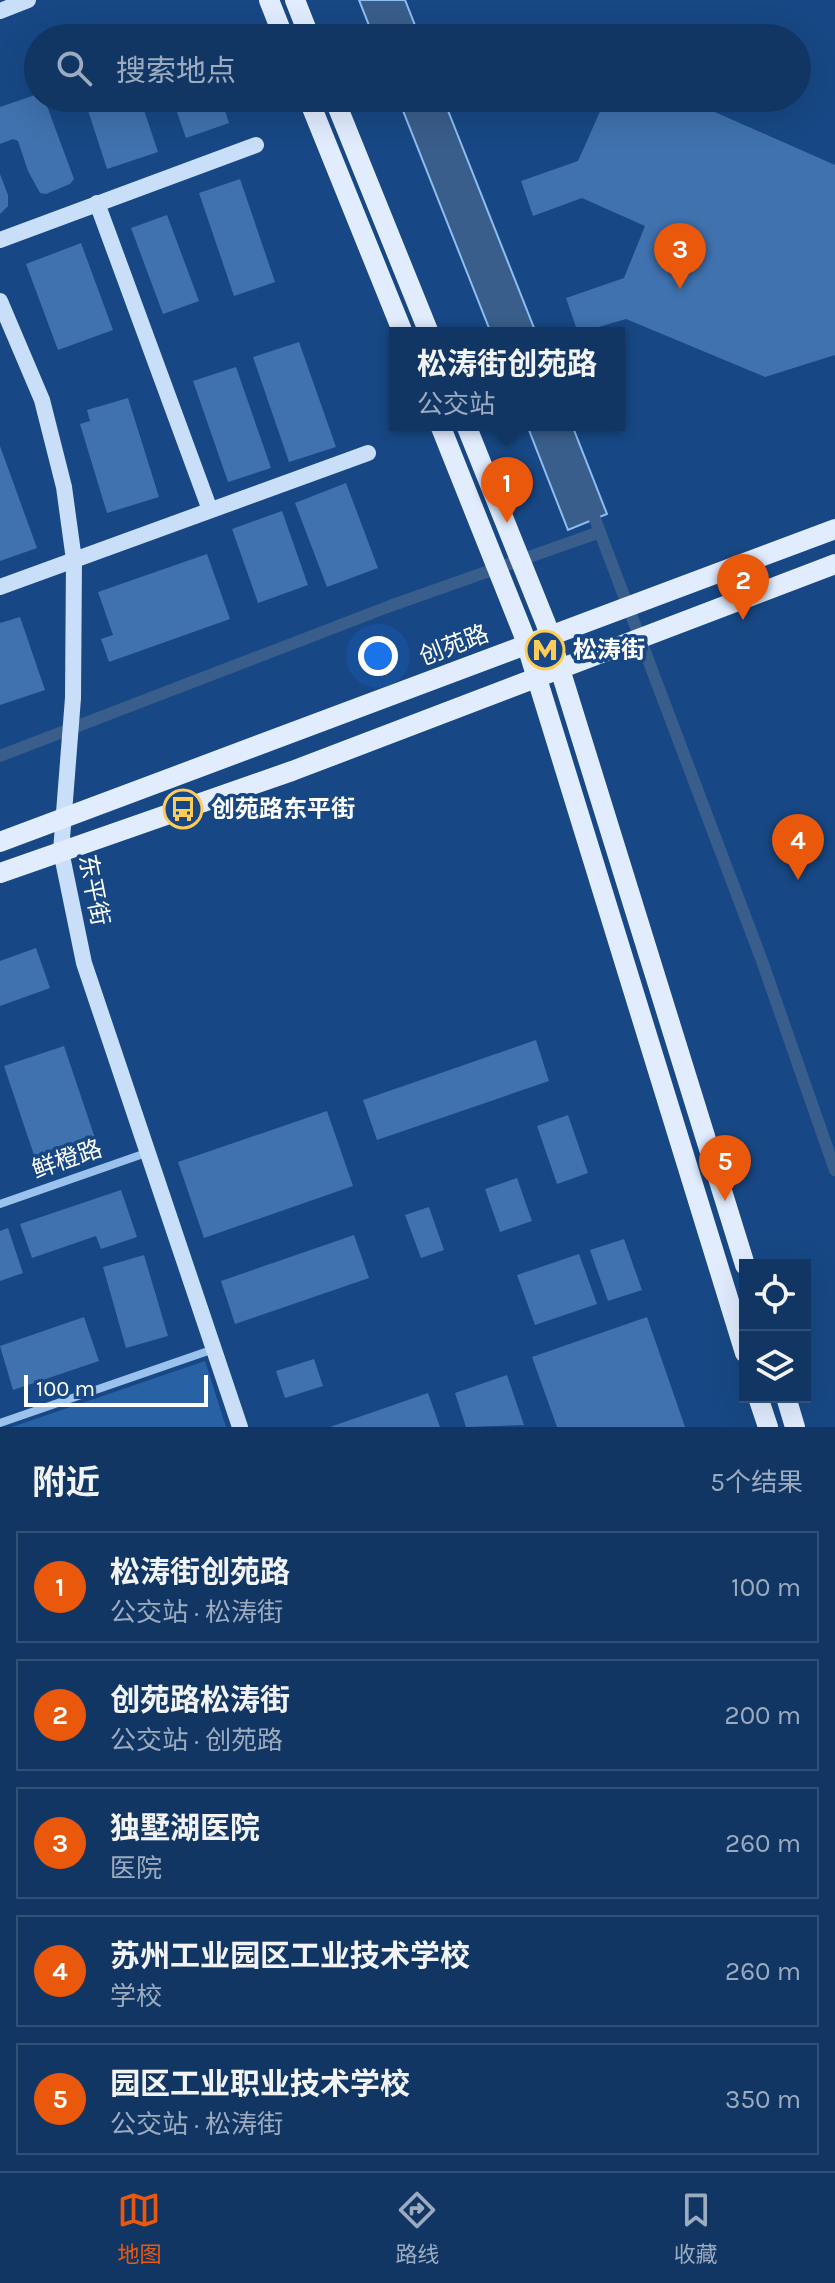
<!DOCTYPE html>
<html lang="zh">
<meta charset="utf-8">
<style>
body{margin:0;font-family:Karla,"Noto Sans SC",sans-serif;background:#1a3e6a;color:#f1f3f6}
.controls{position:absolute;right:24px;bottom:24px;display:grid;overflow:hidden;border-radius:0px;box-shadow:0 8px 32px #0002}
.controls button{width:72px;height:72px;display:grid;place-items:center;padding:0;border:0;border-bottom:2px solid #305078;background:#113664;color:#f1f3f6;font:40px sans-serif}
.scale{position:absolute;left:24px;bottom:20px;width:184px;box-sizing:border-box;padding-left:8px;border:4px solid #fff;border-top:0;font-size:22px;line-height:28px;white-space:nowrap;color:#fff;-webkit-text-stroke:6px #174885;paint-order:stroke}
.you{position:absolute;left:378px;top:656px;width:28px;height:28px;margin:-20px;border:6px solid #fff;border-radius:50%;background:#1a73e8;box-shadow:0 0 0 12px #1a73e833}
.badge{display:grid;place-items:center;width:52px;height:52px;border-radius:50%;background:#ea580c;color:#fff;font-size:26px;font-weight:700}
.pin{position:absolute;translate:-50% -66px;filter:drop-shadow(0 2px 4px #0008)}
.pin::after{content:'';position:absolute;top:42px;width:28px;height:24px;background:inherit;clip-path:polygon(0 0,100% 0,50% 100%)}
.popup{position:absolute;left:389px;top:327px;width:236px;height:104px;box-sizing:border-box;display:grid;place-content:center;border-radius:0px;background:#113664;filter:drop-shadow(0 2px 6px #0005);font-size:26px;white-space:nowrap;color:#9cabbf}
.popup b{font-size:30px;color:#f1f3f6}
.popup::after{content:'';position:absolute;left:50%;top:100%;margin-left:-16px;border:16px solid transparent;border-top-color:#113664}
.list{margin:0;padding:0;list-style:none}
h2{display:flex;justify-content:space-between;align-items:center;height:104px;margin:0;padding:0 32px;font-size:34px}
h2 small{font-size:26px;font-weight:400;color:#9cabbf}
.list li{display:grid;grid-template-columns:52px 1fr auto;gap:24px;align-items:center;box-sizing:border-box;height:112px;margin:0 16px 16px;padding:0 16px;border:2px solid #305078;border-radius:0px}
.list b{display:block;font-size:30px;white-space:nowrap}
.list p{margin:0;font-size:26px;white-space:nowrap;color:#9cabbf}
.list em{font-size:26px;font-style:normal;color:#9cabbf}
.icon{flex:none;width:44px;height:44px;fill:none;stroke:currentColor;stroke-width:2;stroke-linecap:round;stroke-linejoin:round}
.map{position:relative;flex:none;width:835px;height:1427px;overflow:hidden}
.search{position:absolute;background:#113664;box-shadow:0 8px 32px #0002;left:24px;right:24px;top:24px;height:88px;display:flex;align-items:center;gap:20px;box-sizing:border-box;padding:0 28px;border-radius:44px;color:#9cabbf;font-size:30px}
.sheet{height:744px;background:#113664}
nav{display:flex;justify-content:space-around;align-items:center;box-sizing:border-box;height:112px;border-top:2px solid #305078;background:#113664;font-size:22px;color:#9cabbf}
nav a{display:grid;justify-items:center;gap:4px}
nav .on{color:#ea580c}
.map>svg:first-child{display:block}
</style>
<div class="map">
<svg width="835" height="1427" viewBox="0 0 835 1427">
<rect width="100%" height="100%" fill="#174885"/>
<path fill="#2962a4" d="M205,1361L226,1427H12Z"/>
<path fill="#395e8b" stroke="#8ebdf0" stroke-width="2" d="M359,0H405L420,38H374Z
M398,98H443L536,333H491Z
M527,425H572L607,514L568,530Z"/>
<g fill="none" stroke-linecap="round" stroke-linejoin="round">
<path stroke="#395e8b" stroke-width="12" d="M590,506L762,961L835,1170
M0,756L390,606L600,532"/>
</g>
<path fill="#3f72af" d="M38,94V98H44L74,179L70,184L46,194L40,193L28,171L18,141L13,139L0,144V107Z
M84,98H140L158,152L107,169Z
M172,98H221L229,123L186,138Z
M606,98H683L835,165V355L765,377L626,319L578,333L566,298L624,278L645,226L582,198L533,216L521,181L578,161Z
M0,174L8,195V206L0,214Z
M240,179L275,282L234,296L199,193Z
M167,215L199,301L163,314L131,228Z
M81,243L113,330L58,350L26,264Z
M299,342L336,447L289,462L253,357Z
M236,367L271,468L228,482L193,381Z
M128,398L159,497L107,513L80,424L90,421L87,410Z
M0,446L37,548L0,561Z
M346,483L378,568L327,587L295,503Z
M282,511L308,585L258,603L232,529Z
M207,554L230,619L109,662L101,639L113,635L98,592Z
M20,617L45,690L0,705V623Z
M36,948L50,988L0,1006V961Z
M536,1040L549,1081L377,1140L363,1100Z
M64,1046L97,1144L37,1164L4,1066Z
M327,1111L353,1186L204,1238L178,1162Z
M568,1115L588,1173L557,1184L537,1126Z
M517,1178L532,1221L500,1232L485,1189Z
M121,1190L137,1237L101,1249L96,1236L32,1258L20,1224Z
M429,1207L444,1250L421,1258L405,1215Z
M8,1228L23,1273L0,1281V1231Z
M354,1235L369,1278L235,1324L221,1281Z
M624,1239L642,1290L608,1301L590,1250Z
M579,1254L597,1304L535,1325L517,1275Z
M144,1255L168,1336L126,1348L103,1267Z
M84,1317L99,1361L13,1390L0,1346Z
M647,1317L685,1427H557L532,1357Z
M314,1359L323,1386L285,1398L276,1371Z
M507,1375L524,1425L466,1427L455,1393Z
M428,1393L440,1427H330Z"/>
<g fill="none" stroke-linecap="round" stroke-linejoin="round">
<path stroke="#9bc2ed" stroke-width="8" d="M0,1204L146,1153
M0,1423L214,1349"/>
<path stroke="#c8def9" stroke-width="16" d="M0,11L28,0
M97,203L210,510
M0,240L256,145
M0,301L42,400L64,487L74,560L73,698L61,851L84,963L240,1427
M0,587L368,453"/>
<path stroke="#e1edff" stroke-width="20" d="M269,0L284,38
M295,0L310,38
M308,98L403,333
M334,98L429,333
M440,425L523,633L745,1353
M466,425L546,624L745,1265
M0,842L835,529
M0,873L292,771L835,564
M758,1397L768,1427
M786,1397L795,1427"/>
</g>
<defs>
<g id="metro-ring" transform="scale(2)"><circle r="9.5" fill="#174885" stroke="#ffcc57" stroke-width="1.5"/><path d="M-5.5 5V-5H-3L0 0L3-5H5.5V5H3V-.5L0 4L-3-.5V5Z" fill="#ffcc57"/></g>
<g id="bus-ring" transform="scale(2)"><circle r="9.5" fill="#174885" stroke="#ffcc57" stroke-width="1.5"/><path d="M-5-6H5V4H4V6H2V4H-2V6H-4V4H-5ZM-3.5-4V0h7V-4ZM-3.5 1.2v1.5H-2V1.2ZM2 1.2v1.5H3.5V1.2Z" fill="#ffcc57"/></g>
</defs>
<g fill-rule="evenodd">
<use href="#metro-ring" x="545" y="650"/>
<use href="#bus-ring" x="183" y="809"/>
</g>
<g text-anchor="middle" stroke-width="7" stroke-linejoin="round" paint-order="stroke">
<g font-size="24" fill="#fff" stroke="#174885">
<text transform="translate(454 645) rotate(-21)" y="8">创苑路</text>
<text transform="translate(94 890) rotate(79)" y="8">东平街</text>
<text transform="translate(67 1159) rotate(-19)" y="8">鲜橙路</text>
</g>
<g font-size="24" font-weight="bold" fill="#fff" stroke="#174885" text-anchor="start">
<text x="573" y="658">松涛街</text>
<text x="211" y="817">创苑路东平街</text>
</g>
</g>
</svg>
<div class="controls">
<button><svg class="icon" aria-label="locate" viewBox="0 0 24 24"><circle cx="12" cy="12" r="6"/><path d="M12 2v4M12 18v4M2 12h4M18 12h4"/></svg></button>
<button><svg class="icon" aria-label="layers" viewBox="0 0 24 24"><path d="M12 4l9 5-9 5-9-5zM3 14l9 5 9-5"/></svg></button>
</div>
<div class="scale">100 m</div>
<div class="you"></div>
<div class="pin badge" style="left:507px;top:523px">1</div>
<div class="popup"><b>松涛街创苑路</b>公交站</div>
<div class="pin badge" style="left:743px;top:620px">2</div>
<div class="pin badge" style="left:680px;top:289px">3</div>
<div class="pin badge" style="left:798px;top:880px">4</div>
<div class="pin badge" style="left:725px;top:1201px">5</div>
<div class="search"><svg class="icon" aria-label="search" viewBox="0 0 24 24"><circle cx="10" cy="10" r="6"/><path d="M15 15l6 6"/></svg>搜索地点</div>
</div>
<section class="sheet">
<h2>附近<small>5个结果</small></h2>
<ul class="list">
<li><span class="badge">1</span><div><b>松涛街创苑路</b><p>公交站 · 松涛街</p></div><em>100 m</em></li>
<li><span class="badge">2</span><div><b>创苑路松涛街</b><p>公交站 · 创苑路</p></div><em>200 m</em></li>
<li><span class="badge">3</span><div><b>独墅湖医院</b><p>医院</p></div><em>260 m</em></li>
<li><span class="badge">4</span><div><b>苏州工业园区工业技术学校</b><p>学校</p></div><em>260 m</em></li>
<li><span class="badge">5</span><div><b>园区工业职业技术学校</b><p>公交站 · 松涛街</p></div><em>350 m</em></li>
</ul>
</section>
<nav>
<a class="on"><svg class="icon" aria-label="map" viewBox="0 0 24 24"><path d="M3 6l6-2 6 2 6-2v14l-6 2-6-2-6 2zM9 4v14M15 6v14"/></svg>地图</a>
<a><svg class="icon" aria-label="directions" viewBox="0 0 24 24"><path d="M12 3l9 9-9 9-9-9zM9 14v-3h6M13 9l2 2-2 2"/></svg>路线</a>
<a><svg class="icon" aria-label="saved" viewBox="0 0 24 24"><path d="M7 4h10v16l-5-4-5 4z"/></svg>收藏</a>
</nav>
